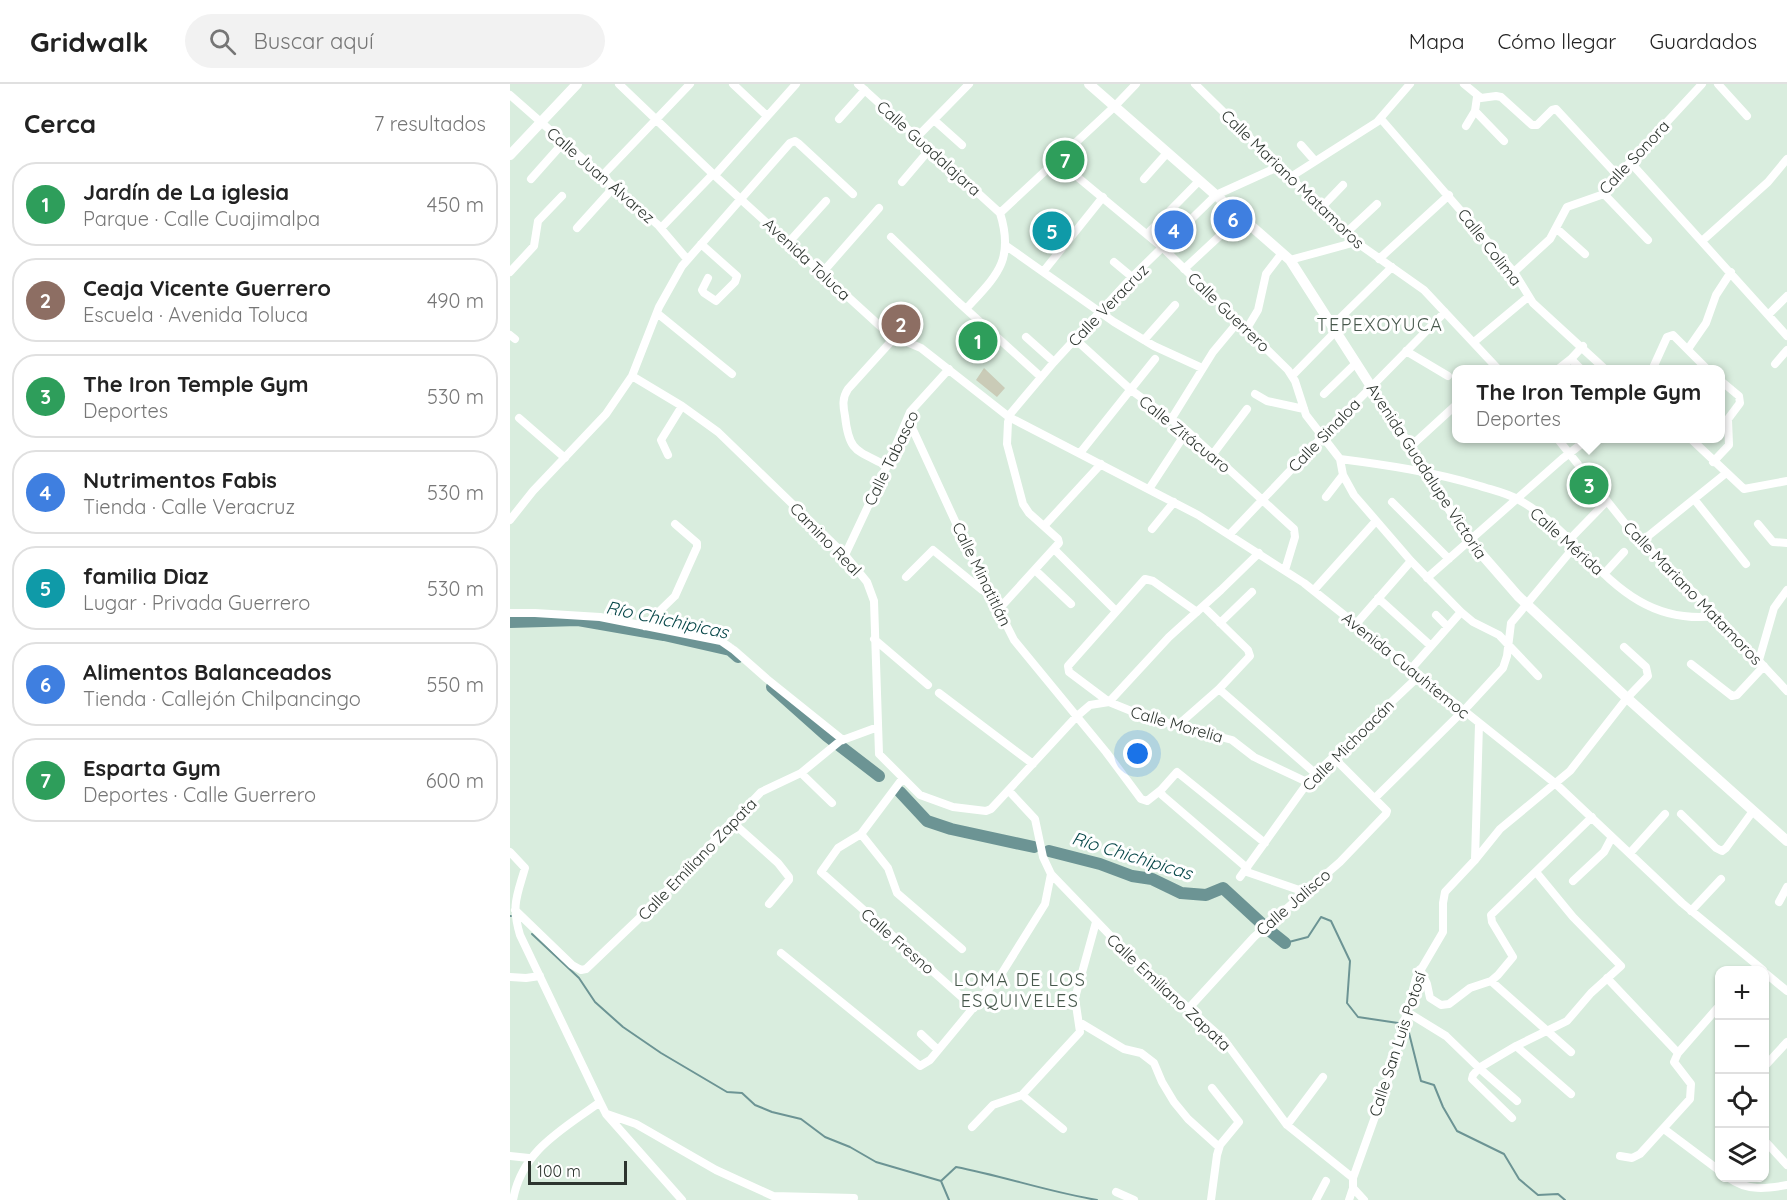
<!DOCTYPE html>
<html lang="es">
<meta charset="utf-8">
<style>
body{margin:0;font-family:Quicksand,sans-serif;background:#f2f2f2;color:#222}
.controls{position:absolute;right:18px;bottom:18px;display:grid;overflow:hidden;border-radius:12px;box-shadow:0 2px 4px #0004}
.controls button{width:54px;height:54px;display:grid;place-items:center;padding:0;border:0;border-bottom:2px solid #e0e0e0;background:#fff;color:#222;font:30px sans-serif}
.scale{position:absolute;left:18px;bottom:15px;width:99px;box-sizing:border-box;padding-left:6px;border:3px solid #2d352f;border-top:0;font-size:16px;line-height:21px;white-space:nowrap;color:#2d352f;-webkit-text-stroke:4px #fff;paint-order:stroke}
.you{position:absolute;left:628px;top:670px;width:21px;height:21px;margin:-15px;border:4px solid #fff;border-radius:50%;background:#1a73e8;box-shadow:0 0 0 9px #1a73e833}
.badge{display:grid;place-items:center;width:39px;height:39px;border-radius:50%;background:#d93025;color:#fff;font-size:20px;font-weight:700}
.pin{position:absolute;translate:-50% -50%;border:3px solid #fff;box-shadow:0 2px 6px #0006}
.popup{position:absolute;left:942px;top:281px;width:273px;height:78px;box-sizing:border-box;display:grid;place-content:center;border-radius:12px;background:#fff;filter:drop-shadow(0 2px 4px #0005);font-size:20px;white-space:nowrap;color:#767676}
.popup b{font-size:22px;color:#222}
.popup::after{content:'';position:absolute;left:50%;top:100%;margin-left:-12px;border:12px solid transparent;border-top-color:#fff}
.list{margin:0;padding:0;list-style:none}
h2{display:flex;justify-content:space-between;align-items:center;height:78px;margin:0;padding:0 24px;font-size:26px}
h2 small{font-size:20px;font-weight:400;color:#767676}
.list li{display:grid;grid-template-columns:39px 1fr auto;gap:18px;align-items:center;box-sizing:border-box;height:84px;margin:0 12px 12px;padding:0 12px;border:2px solid #e0e0e0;border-radius:24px}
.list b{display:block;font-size:22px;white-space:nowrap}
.list p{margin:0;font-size:20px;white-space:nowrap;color:#767676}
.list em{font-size:20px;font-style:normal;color:#767676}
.icon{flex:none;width:33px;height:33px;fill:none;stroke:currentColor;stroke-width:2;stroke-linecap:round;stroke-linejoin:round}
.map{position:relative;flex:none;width:1277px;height:1116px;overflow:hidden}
header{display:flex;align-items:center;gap:36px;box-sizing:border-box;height:84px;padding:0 30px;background:#fff;border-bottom:2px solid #e0e0e0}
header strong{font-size:28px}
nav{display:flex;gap:33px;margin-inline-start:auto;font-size:21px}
.search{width:420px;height:54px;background:#f2f2f2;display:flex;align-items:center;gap:15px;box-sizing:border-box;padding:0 21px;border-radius:33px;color:#767676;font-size:22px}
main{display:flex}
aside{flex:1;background:#fff}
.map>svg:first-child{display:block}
</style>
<header>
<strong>Gridwalk</strong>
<div class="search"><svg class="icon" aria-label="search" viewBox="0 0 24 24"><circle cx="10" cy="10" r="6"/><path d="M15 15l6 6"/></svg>Buscar aquí</div>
<nav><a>Mapa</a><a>Cómo llegar</a><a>Guardados</a></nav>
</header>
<main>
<aside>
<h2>Cerca<small>7 resultados</small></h2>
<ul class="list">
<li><span class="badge" style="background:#2e9e5b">1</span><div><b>Jardín de La iglesia</b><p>Parque · Calle Cuajimalpa</p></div><em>450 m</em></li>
<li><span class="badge" style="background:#8d6e63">2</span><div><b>Ceaja Vicente Guerrero</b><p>Escuela · Avenida Toluca</p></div><em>490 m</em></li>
<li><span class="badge" style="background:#2e9e5b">3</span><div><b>The Iron Temple Gym</b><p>Deportes</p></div><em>530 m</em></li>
<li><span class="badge" style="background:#3f7fe0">4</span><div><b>Nutrimentos Fabis</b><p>Tienda · Calle Veracruz</p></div><em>530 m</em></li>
<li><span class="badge" style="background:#0f9aa8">5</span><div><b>familia Diaz</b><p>Lugar · Privada Guerrero</p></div><em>530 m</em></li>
<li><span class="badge" style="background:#3f7fe0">6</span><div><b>Alimentos Balanceados</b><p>Tienda · Callejón Chilpancingo</p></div><em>550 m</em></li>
<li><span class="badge" style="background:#2e9e5b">7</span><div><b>Esparta Gym</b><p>Deportes · Calle Guerrero</p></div><em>600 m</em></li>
</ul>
</aside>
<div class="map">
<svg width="1277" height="1116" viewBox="0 0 1277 1116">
<rect width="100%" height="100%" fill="#d9edde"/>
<path fill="#cacbb7" d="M465,240L485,259L472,272L451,254Z
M474,284L495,304L487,313L466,296Z"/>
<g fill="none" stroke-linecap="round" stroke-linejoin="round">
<path stroke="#6c9494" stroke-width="2" d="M0,832H1
M22,850L69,894L85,918L113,943L151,969L217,1008L232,1009L245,1021L262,1028L291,1035L315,1053L340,1063L366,1078L431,1097
M775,859L798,853L811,833L821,837L840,877L837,919L848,933L888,939
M899,949L911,997L924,1001L933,1023L947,1047L994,1070L1009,1095L1028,1111L1048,1110L1055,1116
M431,1097L446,1083C493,1092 539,1108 587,1116
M431,1097L439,1116"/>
<path stroke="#6c9494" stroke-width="12" d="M0,538L68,536L154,551L220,566L228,573
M262,603L317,652L369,692
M390,708L417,737L441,745L524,763
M539,767L590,780L622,792L642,795L671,809L696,811L713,804L751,839
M760,847L775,859"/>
<path stroke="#fff" stroke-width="8" d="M109,0L203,90L370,242L385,253L411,264L499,333L688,431L794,499L1046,700L1172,819L1253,886
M223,0L257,32
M348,0L490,129
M685,0L846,158L914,206L989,286
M954,0L971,14L986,12L991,13L1022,41H1027L1042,26L1046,25L1108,92
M1208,0L1237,32
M0,11L148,141L177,175
M965,27L994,57
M329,35L355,6
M871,35L1004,188L1023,219L1096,286
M424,36L452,61
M956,42L965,27L967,13
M407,53L459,0
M791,61L805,77
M547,76L653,164L778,286L785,297L796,331L830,375L833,391L844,411L901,477L951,528L963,538L989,551L1028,592
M1120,78L1277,252
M205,91L286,0
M91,93L180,0
M779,94L867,38L900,0
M21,95L53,59
M634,95L657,69
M392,98L420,65
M1094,110L1138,156
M811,124L833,101
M490,129L604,23L626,0
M67,144L104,103
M151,144L203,90
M1046,144L1075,170
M837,148L867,120
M637,150L689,97
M381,153L447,217L531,293
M1192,157L1258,98L1277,75
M279,158L316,117
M191,160L227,192L225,198L206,217L194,209L192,206L198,194
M495,161L604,238L644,262L692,284
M869,175L939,111
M780,176L846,158
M604,178L622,193
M674,185L730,133
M0,188L24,162L28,137L52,112
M533,188L593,113
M1004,188L1040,155L1057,123L1094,110L1120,78L1192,0
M312,189L369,124
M456,225C486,192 505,177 490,129
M147,229L222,290
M1258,231L1277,212
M823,241L882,183
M736,246L748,226L756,190L772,169
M0,251L5,255
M516,253L544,278
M565,255L621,306L677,347L784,445L785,453L775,486
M634,256L665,221
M964,258L1018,213
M1178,265L1196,239L1206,211L1221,188
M896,267L938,292
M1061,275L1072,286
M1265,280L1277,266
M1047,286L1061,275L1073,262
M1142,286L1157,253L1163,251L1198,286
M122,292L172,322L208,348L335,471L357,498L364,517L369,670L410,711L443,723L476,727L481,725L566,633L580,621L599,618L659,553L711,506L749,469
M782,292L826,247
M745,310L757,317L794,325
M814,310L846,279
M9,334L55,374
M662,334L703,268L728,238
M398,335L457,463L504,556L596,668L631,715L637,717L651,706L667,688L755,759
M1047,354L1117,442L1207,532L1277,607
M1180,354L1234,405L1277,397
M900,363L947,320
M570,369L645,275
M703,370L737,325
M158,371L151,356L172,322
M830,375C877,381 924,388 970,402C982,406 997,409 1009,416C1080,455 1108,544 1207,532
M1203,378L1219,361L1218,335L1230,319L1229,312L1211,297
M377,382C347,366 339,369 335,332C333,322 332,314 338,305L385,253
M639,405L677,347
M816,413L833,391
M1184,415L1236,480
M882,418L939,475
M0,436L23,407L96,330L122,292L149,223L172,182L280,59L285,57L288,59L343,110
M1248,440L1263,458L1277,459
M534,442L591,380
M642,445L664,418
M720,450L813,352L935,228
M1059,456L1096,418
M1132,457L1215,390
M544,465L606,527
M335,471L377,382L400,328L439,285
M525,486L561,520
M1094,490L1114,468
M396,493L423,466L472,506L481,509
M917,494L1052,375L1079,354
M804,506L865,438
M868,514L921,562
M489,525L549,459L548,455L519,429L513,420L497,360L498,338L501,329L544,278L622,193L706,111L768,83
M687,528L643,497L635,495L558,582L559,588L599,618L636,633L722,656L744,673L797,698
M0,529H25L90,533L211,557L224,566L257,595L333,656
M926,531L938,543
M710,539L742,508
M846,540L901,477
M134,542L165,512L187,463V459L165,440
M364,555L418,601
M1249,576L1264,524L1277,506
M1181,580L1222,612L1227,611L1254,582
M901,585L951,528
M709,605L806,690
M429,609L523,680
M668,641L709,605L740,572L738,566L694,523
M291,689L322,719
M393,694L351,750L328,764L311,788L464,924
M651,706L652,711L737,784
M499,707L525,735L533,773L541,790L619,871L714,956L777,1041L843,1094
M865,714L958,622L993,584L997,572L1001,539L1065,462
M1171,730L1206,764L1212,767L1216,764L1243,727
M221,737L268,779L279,793V796L259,820
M351,750L378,784L387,809L452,865
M0,768L15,784C7,812 1,821 10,851L90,1018L96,1030L172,1116
M1120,769L1155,730
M965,776L969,640
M734,787L795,808
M730,793L801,694L909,592
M1063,797L1094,768L1102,753
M1269,818L1277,803
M5,826L62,881L71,886L76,885L142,822L251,708L291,689L330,657L368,643
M1181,827L1211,795
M271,869L410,982L420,976L492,889L535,820L541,790
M910,885L917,900L920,914L931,921L939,920L960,904L981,897L988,891L1003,873L982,838L981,831L1082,733
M1254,888L1277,907
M0,893L16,894L30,892
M1097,894L1168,969L1164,978L1181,1000L1180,1015L1130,1070L1122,1074L1110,1072
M981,897L1061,968
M679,924L744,853L830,778L876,730L877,727L824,674
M897,928L936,952L969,984L1007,1017
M569,938L614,965L631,969L644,979L652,998L664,1018L678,1035L709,1063
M411,950L428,966
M1006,962L1061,1010
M1168,969L1210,921
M1254,983L1277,958
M512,1011L553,1045
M97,1030L126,1040L206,1086L263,1112L344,1114
M1002,1034L962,995L963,991L969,984L1006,962L1057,937L1081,909L1111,882L1063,833L1026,788
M777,1041L813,993
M462,1043L483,1021L512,1011L570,948L565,914L586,838
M1154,1045L1210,1087
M1254,1056L1277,1081
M0,1072L19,1074
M1219,1094C1237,1107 1256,1105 1277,1101
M843,1104L854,1116
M606,1108L624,1116
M3,1116C12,1066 52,1046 90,1018
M701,1116L707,1071L710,1061L729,1038L702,1004
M806,1116L816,1097
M839,1116L843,1104V1094L880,991L906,894L933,848V819L935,808L965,776L990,745L1060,687L1117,614L1138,592L1136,583L1114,563"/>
<path stroke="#fff" stroke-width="10" d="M579,0L780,176L960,457L1008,512L1117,614L1277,757
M0,71L67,0"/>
</g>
<g text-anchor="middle" stroke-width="6" stroke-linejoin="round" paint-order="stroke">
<g font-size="16" fill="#2d352f" stroke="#fff">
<text transform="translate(419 64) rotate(42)" y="6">Calle Guadalajara</text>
<text transform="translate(1124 73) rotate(-47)" y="6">Calle Sonora</text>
<text transform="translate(91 91) rotate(41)" y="6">Calle Juan Álvarez</text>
<text transform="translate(783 95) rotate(44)" y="6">Calle Mariano Matamoros</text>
<text transform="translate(980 163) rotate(52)" y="6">Calle Colima</text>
<text transform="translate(297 175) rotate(43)" y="6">Avenida Toluca</text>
<text transform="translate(598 221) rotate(-46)" y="6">Calle Veracruz</text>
<text transform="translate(719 228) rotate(44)" y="6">Calle Guerrero</text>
<text transform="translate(675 350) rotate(39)" y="6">Calle Zitácuaro</text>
<text transform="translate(814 351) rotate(-46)" y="6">Calle Sinaloa</text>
<text transform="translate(381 374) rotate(-64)" y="6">Calle Tabasco</text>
<text transform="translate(917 387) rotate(57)" y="6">Avenida Guadalupe Victoria</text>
<text transform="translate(316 455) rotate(46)" y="6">Camino Real</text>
<text transform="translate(1057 457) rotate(42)" y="6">Calle Mérida</text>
<text transform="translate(472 490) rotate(64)" y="6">Calle Minatitlán</text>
<text transform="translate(1183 509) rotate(46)" y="6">Calle Mariano Matamoros</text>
<text transform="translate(896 581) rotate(39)" y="6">Avenida Cuauhtemoc</text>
<text transform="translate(667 640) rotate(16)" y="6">Calle Morelia</text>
<text transform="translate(838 661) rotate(-45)" y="6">Calle Michoacán</text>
<text transform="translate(187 775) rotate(-46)" y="6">Calle Emiliano Zapata</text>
<text transform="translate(783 818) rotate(-41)" y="6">Calle Jalisco</text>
<text transform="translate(388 857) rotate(41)" y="6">Calle Fresno</text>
<text transform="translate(659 908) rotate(43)" y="6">Calle Emiliano Zapata</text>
<text transform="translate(887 960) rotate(-72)" y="6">Calle San Luis Potosí</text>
</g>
<g font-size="18" letter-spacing="1.5" fill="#47584c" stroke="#fff">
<text x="870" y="247">TEPEXOYUCA</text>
<text x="510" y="902">LOMA DE LOS<tspan x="510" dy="21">ESQUIVELES</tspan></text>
</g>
<g font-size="18" font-style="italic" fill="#074749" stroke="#fff">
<text transform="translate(157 536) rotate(12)" y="6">Río Chichipicas</text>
<text transform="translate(622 772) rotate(17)" y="6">Río Chichipicas</text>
</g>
</g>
</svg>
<div class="controls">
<button>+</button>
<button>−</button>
<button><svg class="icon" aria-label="locate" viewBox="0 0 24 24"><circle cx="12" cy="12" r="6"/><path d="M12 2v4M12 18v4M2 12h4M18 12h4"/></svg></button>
<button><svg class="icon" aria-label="layers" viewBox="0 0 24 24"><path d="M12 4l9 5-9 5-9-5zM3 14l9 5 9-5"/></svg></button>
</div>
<div class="scale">100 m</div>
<div class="you"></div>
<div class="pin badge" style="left:468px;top:257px;background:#2e9e5b">1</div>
<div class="pin badge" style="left:391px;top:240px;background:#8d6e63">2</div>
<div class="pin badge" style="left:1079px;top:401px;background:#2e9e5b">3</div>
<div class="popup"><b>The Iron Temple Gym</b>Deportes</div>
<div class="pin badge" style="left:664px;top:146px;background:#3f7fe0">4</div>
<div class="pin badge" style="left:542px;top:147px;background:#0f9aa8">5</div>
<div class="pin badge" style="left:723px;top:135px;background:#3f7fe0">6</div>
<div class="pin badge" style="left:555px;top:76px;background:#2e9e5b">7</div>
</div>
</main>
